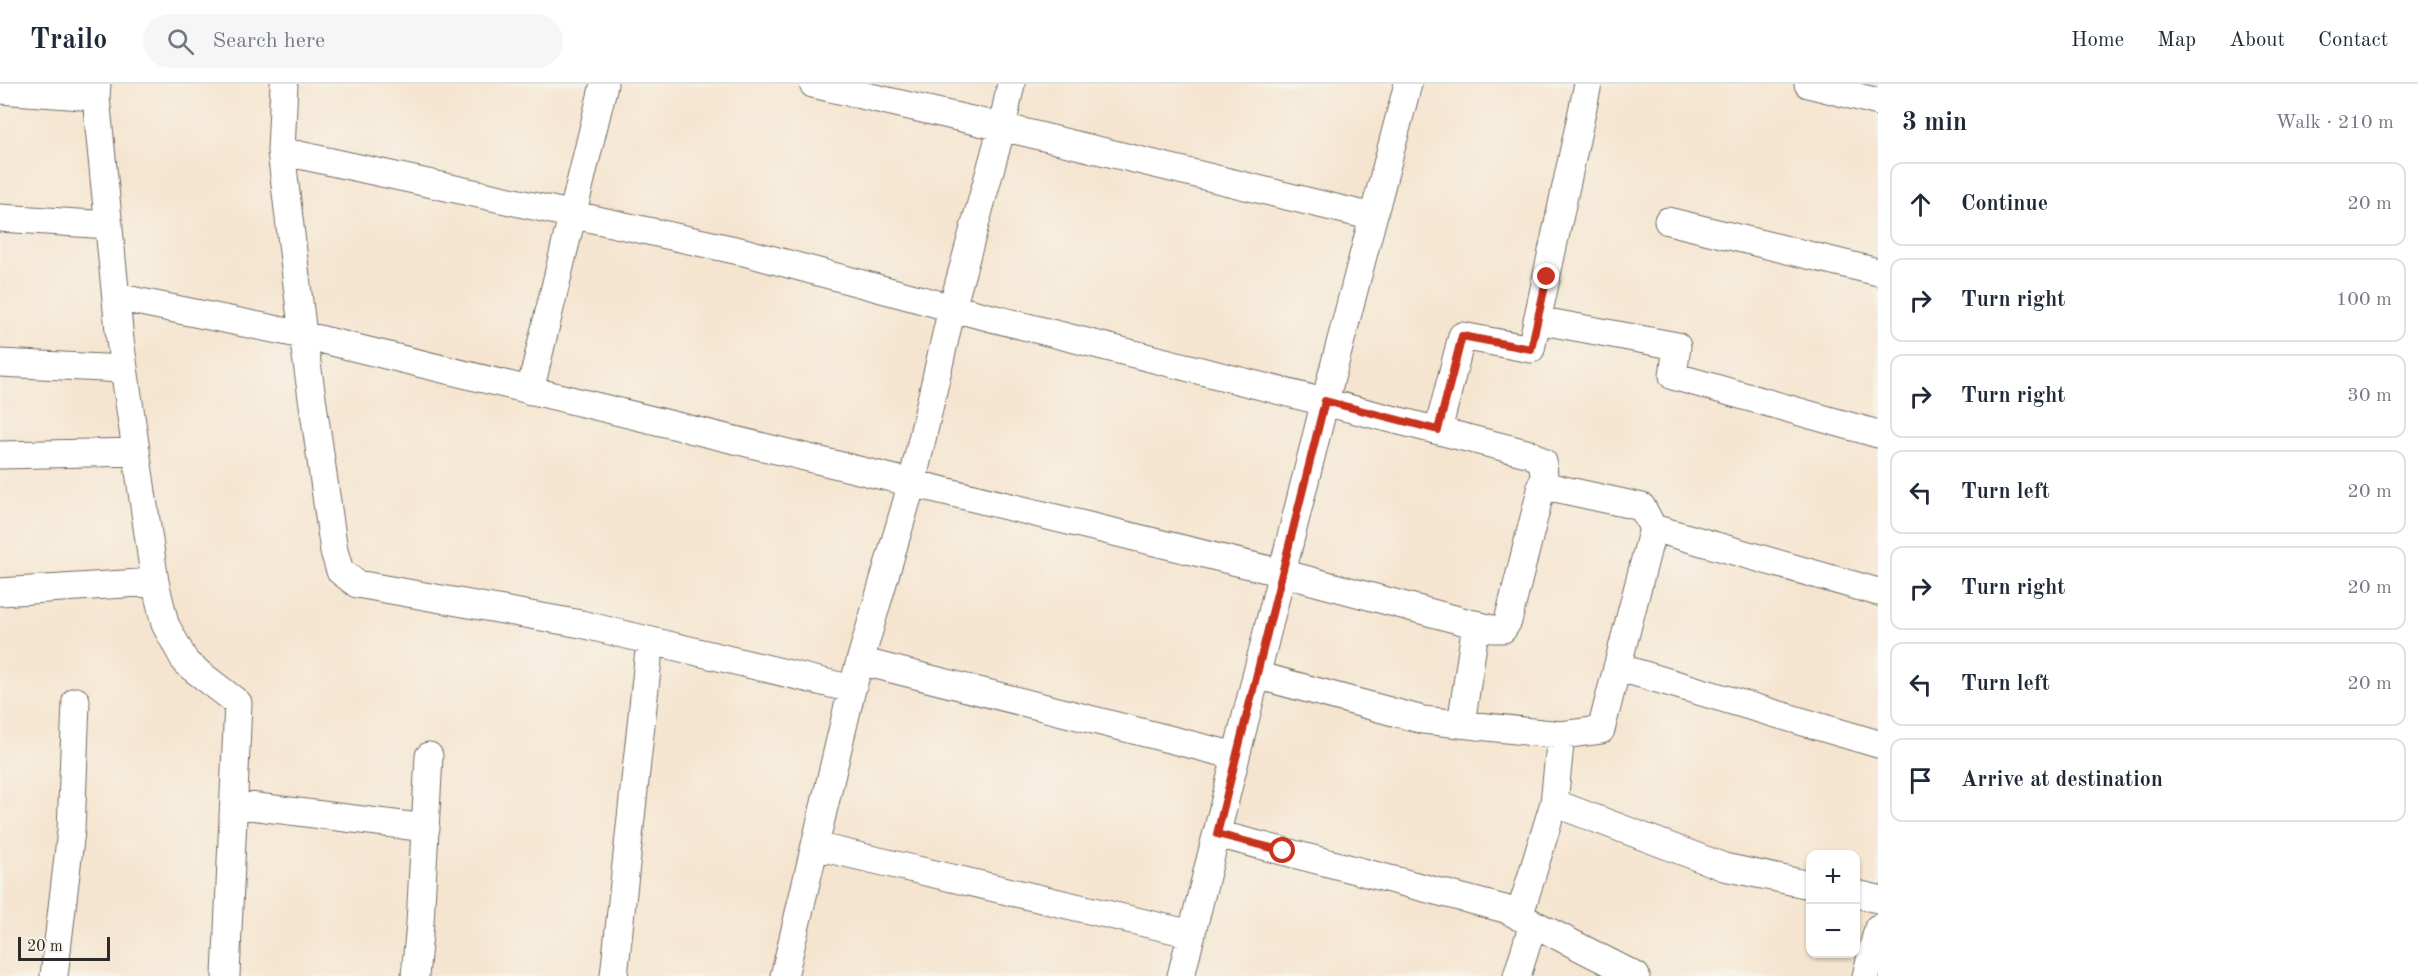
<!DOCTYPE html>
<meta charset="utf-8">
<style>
body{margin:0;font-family:"Old Standard TT",serif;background:#f6f6f7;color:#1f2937}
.controls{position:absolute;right:18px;bottom:18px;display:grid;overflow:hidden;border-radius:12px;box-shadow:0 2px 4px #0004}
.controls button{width:54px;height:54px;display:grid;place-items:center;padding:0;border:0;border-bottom:2px solid #e0e1e3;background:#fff;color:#1f2937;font:30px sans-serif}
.scale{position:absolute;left:18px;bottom:15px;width:92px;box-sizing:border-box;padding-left:6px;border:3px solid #2b2b2b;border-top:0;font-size:16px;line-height:21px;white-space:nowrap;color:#2b2b2b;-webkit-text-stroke:4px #f7f3e8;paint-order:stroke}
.stop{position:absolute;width:18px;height:18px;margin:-14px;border:4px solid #c8321e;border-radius:50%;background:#fff}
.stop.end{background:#c8321e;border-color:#fff;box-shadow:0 2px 6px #0008}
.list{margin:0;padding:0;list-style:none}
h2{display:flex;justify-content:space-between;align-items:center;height:78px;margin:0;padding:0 24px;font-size:26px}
h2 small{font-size:20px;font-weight:400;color:#747a83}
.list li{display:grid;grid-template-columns:39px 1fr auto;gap:18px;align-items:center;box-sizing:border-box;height:84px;margin:0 12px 12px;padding:0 12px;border:2px solid #e0e1e3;border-radius:12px}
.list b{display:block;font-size:22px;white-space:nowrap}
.list em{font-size:20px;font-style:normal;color:#747a83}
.icon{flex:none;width:33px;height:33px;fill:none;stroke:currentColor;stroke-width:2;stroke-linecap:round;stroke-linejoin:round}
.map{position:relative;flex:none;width:1878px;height:892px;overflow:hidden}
header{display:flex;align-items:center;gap:36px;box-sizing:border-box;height:84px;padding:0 30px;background:#fff;border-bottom:2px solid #e0e1e3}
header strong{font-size:28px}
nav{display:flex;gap:33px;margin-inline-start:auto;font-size:21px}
.search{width:420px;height:54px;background:#f6f6f7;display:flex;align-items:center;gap:15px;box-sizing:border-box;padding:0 21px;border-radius:33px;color:#747a83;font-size:22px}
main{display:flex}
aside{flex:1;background:#fff}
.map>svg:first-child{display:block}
</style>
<header>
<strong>Trailo</strong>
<div class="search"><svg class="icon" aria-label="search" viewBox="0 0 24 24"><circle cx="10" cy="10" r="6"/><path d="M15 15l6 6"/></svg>Search here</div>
<nav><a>Home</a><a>Map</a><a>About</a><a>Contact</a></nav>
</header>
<main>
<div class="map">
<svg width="1878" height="892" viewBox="0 0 1878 892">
<rect width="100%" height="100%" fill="#f7f3e8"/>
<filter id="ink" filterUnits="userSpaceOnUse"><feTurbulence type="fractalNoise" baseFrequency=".0167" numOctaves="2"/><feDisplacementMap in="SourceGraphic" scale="12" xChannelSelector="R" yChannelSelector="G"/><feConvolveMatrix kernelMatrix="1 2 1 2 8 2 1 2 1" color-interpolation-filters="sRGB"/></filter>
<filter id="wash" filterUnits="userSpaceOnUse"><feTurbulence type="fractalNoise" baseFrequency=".008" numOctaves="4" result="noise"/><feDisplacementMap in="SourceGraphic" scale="24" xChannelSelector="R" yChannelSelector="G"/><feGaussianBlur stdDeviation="1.35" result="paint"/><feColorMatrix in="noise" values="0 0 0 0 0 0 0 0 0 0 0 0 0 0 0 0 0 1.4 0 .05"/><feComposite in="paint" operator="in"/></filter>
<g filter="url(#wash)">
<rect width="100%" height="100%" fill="#f5e5d0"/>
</g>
<g filter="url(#ink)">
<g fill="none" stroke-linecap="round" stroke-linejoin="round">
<g stroke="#726c65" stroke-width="29">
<path id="minor" d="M97,0L96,13L120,256L155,498
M284,0L281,67L303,251L334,467L340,487L357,500L581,540L852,605
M813,0L1002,43L1373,133
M1808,0L1878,18
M0,6L96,13
M0,134L109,141
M1668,137L1878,188
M116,213L303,251L1282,489L1492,545H1503L1508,537L1544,394L1543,378L1530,370L952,224L744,168L281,67
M1537,236L1677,262L1673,292L1878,350
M0,279L124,285
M530,307L604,0
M1438,346L1462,252L1531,265L1588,0
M0,371L136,368
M1541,401L1642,423L1653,444L1878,508
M0,508L155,498L165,540L186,579L238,619L226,892
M860,577L1236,672
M1617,583L1878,660
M1256,591L1423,636L1561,651L1601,646L1653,444
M1461,640L1476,540
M1554,719L1724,783L1810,801
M234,720L426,744
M1217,750L1505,825L1636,892
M815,762L1192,850
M1856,810L1878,815
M1519,833L1554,719L1561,651
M54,892L71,747L76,617
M415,892L420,839L429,672
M614,892L650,557
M784,892L852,605L912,399L952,224L1002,43L1011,0
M1181,892L1325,317L1408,0
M1517,892L1533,840
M1866,892L1878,844"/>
</g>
<use href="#minor" stroke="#fff" stroke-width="27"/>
</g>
</g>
<g fill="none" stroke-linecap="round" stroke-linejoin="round" filter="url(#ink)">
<path stroke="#c8321e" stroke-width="8" d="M1283,767L1217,750L1325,317L1438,346L1462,252L1531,265L1547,193"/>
</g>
</svg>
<div class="controls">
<button>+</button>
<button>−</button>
</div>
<div class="scale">20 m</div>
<div class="stop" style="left:1283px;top:767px"></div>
<div class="stop end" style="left:1547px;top:193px"></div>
</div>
<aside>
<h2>3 min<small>Walk · 210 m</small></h2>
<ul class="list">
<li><svg class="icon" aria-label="ahead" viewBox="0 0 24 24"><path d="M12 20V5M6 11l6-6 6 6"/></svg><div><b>Continue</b></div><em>20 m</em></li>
<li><svg class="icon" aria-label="right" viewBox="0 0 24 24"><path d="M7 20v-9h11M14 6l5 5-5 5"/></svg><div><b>Turn right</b></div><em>100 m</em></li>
<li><svg class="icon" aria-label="right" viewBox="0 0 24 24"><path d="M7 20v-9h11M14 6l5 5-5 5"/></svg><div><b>Turn right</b></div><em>30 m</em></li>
<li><svg class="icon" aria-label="left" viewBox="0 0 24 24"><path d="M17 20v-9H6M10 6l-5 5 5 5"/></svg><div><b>Turn left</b></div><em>20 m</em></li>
<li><svg class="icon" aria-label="right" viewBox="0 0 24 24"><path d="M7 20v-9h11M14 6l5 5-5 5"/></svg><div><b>Turn right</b></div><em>20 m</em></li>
<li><svg class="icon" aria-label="left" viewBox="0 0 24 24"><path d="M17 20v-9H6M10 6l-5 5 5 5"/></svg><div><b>Turn left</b></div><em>20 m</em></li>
<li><svg class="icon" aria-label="arrive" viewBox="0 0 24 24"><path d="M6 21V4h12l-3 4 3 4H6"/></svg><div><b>Arrive at destination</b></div></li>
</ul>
</aside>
</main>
